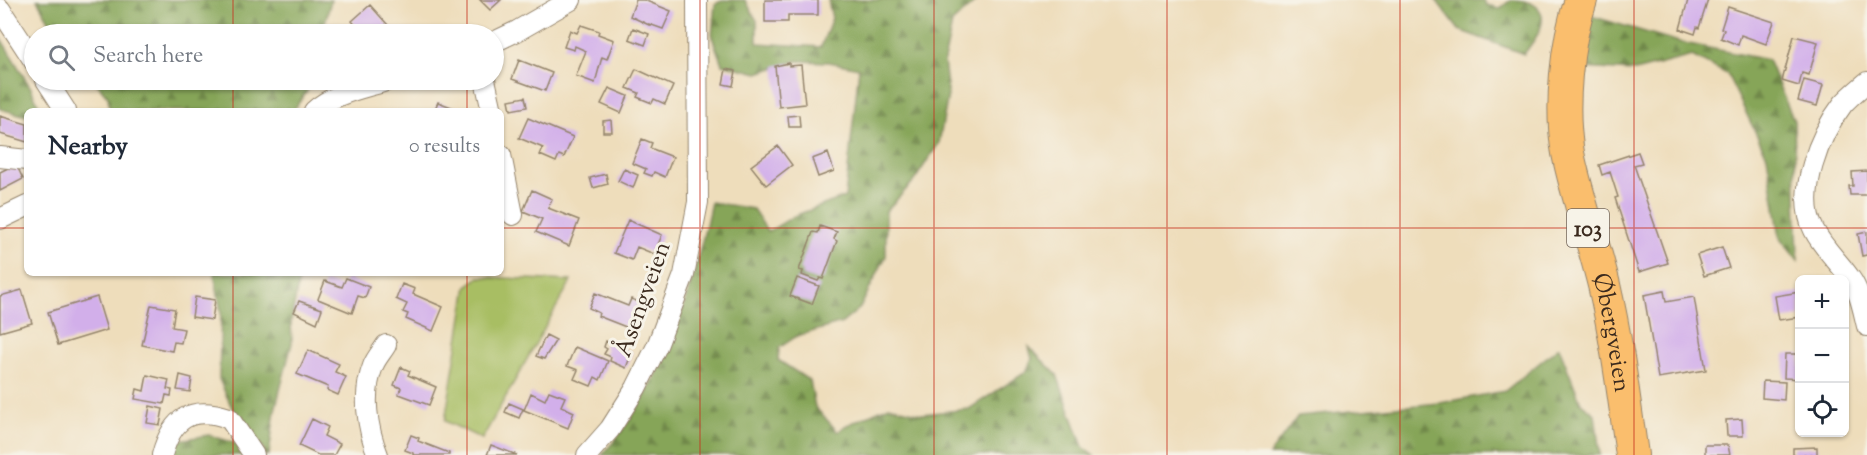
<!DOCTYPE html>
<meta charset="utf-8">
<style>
body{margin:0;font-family:"Sorts Mill Goudy",serif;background:#f6f6f7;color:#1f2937}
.controls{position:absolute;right:18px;bottom:18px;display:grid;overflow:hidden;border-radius:9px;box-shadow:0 2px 4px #0004}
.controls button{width:54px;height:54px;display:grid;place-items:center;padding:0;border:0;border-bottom:2px solid #e0e1e3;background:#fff;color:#1f2937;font:30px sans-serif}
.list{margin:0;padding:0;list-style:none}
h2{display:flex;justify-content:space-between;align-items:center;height:78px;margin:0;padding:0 24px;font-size:26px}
h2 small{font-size:20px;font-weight:400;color:#747a83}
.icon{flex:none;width:33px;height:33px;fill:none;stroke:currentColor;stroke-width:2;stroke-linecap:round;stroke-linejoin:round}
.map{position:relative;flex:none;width:1867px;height:455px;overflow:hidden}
.search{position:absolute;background:#fff;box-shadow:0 2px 4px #0004;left:24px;top:24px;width:480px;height:66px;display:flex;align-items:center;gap:15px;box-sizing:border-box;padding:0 21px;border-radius:33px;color:#747a83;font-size:22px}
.panel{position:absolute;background:#fff;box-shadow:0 2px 4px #0004;left:24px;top:108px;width:480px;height:168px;border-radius:9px}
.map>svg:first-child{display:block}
</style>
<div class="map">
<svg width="1867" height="455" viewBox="0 0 1867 455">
<defs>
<pattern id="forest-firs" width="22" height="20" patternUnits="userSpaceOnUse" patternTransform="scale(1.5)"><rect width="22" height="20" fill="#86a559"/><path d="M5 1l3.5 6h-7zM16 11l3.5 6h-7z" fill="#6f8749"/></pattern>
</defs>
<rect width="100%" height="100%" fill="#f7f3e8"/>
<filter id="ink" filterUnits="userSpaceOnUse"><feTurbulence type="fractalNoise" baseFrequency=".0167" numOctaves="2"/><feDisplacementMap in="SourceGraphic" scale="12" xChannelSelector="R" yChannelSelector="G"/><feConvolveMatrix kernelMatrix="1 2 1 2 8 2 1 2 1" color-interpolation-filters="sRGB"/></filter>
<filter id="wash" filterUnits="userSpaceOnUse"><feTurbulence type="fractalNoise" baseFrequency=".008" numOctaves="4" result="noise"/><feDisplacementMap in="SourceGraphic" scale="24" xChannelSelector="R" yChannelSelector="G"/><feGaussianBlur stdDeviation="1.35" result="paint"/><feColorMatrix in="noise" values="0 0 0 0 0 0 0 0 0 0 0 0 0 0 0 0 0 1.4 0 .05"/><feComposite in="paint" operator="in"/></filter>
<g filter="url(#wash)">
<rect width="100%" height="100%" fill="#edb"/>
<path fill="#a8be63" stroke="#727440" stroke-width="1.5" d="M479,277L571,281L482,439L445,421L467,286Z"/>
<path fill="url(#forest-firs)" stroke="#60683c" stroke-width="1.5" d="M37,0H331L322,34H57Z
M724,0H745L757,21V43L821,47L832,18L828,0H977L952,23L944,61L948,95L939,143L914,181L886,211V256L860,308L842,323L797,336L779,348L778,360L810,381L815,407L838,432L845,426L889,406L922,414L969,409L1026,372L1032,359L1029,347L1057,375L1083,447L1094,455H602C665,387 692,292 711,202L753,209L768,232L794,216L845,197L859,68L829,62L796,61L758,73L722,64L712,37L715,4Z
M1436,0H1484L1486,5L1500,8C1504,6 1508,1 1512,0C1524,0 1540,3 1542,16C1544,30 1531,44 1524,54L1459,30Z
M1591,16L1679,42L1768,60L1794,121L1798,261L1780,238L1767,156L1727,74L1692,56L1635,71L1580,68Z
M0,37L31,88L41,111H27V116L0,109Z
M94,80H311L309,88L293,111H110L108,97Z
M214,273H300L291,322L292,343L275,410L269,455H171L180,440L209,435L267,453L234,412L219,379L221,312Z
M1559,347L1581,403L1595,414L1600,455H1269L1298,416L1440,403L1505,391Z"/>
<g id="blocks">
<path fill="#d2afea" d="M480,0H501L490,10Z
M636,0H644L671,11L663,29L649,24V25L630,16Z
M765,0H818V15H788V22H765Z
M1688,0H1708L1699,28L1697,27L1695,34L1680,29Z
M370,5L396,34H363L352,21Z
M1728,7L1774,22L1766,44L1741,35L1738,45L1721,38L1724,30L1721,29Z
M581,25L599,31L598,34L614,40L607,59L602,57L595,83L576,76L586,51L575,46L574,50L564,47L570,30L577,33Z
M633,28L649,34L645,45L629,39Z
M1794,36L1818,42L1809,75L1802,73L1799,86L1782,81Z
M519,60L552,73L545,91L512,79Z
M789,63V66L801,65L805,104L779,107L775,66Z
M636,69L673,86L665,104L654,99L652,103L637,97L639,93L627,88Z
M726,69L736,71L733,86L723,84Z
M1804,80L1823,85L1817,106L1798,101Z
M609,88L628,96L621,113L601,104Z
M525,97L527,107L511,110L509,100Z
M438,102L462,111H434Z
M799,115L800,127H789L788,116Z
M0,116L27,124V142L0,134Z
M528,118L573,137L564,157L559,155L556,162L540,155L543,148L519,138Z
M611,120L612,132H603V121Z
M642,139L652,143L650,148L673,157L665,177L654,172L652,176L644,173L646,169L632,163Z
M778,146L792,165L766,185L751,166Z
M1638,152L1642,163L1634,165L1668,263L1639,272L1615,198L1618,197L1610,172L1602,175L1599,165Z
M828,153L834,171L818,177L812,159Z
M16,164L23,179L0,191V172Z
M624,169L638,175L633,188L618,181Z
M1867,171V195H1850L1849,186H1853L1852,172Z
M606,174L608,184L593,188L590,178Z
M532,190L552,199L548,208L579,220L569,246L536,232L542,219L523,211Z
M628,220L662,235L654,254L637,247L632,260L614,253Z
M820,226L837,232L834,239L837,241L823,279L820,278L818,281L802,275L803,271L799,270L813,232L818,233Z
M1867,232V255L1862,256L1858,234Z
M1722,247L1729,268L1704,276L1697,255Z
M346,278L369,287L365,298L358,296L352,313L318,299L325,281L342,287Z
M797,278L819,286L812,304L790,296Z
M402,284L415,289L413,294L443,307L433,331L406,319L408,314L403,312L407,304L396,299Z
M22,290L32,323L0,332V296Z
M1664,291L1666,302L1694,297L1706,370L1658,378L1644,295Z
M1800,292V317L1779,320L1775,296Z
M595,293L628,306L631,299L642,303L631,329L598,316L599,313L589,308Z
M97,297L107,330L58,345L48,312Z
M195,297L215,300L212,320L192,317Z
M299,301L322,309L317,323L294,312Z
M151,305L175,309L172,327L184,329L181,343L174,342L172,351L142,345Z
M546,335L556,340L544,359L536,356Z
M606,341L632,352L626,368L610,361L611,357L604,354L607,349L604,347Z
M575,347L608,361L600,380L595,377L591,386L574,379L578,370L567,366Z
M308,350L339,364L335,372L346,377L338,395L327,390L328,387L297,374Z
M1785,354H1800V379L1784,378Z
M401,367L410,371L408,375L436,387L429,405L399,394L401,388L394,385Z
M147,375L169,380L167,389L172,390L171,396L166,395L164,404L135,399L137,389L144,391Z
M180,375L192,378L190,392L177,390Z
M1763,381L1785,382L1784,400L1762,398Z
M549,391L565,397L561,406L574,412L568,428L524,410L531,393L545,400Z
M509,403L523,409L519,418L505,412Z
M150,406L163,409L160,425L147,423Z
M312,419L328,427L324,436L340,444L334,455H318L299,446Z
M1742,419L1743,436H1727L1726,420Z
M411,435L419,438L418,441L449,453V455H413V453L405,450Z
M491,445L517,455H487Z
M1705,445H1728L1730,455H1705Z
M1817,447V455H1793V448Z"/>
</g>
</g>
<g filter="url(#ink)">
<use href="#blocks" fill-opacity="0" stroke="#94846c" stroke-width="1.5"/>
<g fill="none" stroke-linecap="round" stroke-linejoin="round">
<g stroke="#94846c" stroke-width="22">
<path id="street" d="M0,9L34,61
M494,42L517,31L571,0
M46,80L66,111
M485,80L492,111
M1867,82C1859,89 1850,96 1843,104C1820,134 1795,194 1814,230C1823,248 1839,262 1850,278C1860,292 1863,310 1867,326
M314,111C333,93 365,88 389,80
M501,155L513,215
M0,157L27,160
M0,219L27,206
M162,455C172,418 191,405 229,418L254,455
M378,455C367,428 362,394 373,366C376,358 382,352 386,345
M587,455L610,429L636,388L657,346L684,275L698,202L697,0"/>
</g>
<g stroke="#94846c" stroke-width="34">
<g id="primary">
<path id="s1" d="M1581,0C1566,43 1560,108 1568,153C1577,198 1593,240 1604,285C1617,341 1624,398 1632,455"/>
</g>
</g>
<use href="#street" stroke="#fff" stroke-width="20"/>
<use href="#primary" stroke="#fabe6d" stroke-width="32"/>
</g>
</g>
<path fill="none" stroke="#c8321e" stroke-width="1.5" stroke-opacity="0.55" d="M233,0V34M467,0V34M700,0V455M934,0V455M1167,0V455M1400,0V455M1634,0V455M233,80V111M467,80V111M0,228H27M501,228H1867M233,273V455M467,273V455"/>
<g text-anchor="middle" stroke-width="6" stroke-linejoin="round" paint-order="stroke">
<rect fill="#f7f3e8" stroke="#73665b" stroke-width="1.5" x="1567" y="209" width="42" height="38" rx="4.5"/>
<g font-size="22" font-weight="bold" fill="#3b2a1e">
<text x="1588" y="236">103</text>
</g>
<g font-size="24" fill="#3b2a1e" stroke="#f7f3e8">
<text transform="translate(642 299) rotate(-70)" y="8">Åsengveien</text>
<text dy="8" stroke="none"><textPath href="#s1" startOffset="340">Øbergveien</textPath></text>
</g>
</g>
</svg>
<div class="controls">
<button>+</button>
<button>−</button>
<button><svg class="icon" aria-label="locate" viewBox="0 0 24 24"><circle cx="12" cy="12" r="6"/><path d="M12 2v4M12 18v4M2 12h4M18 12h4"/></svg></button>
</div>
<div class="search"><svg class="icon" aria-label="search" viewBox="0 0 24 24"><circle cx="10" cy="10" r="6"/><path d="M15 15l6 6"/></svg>Search here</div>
<section class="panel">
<h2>Nearby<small>0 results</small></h2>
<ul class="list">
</ul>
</section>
</div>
